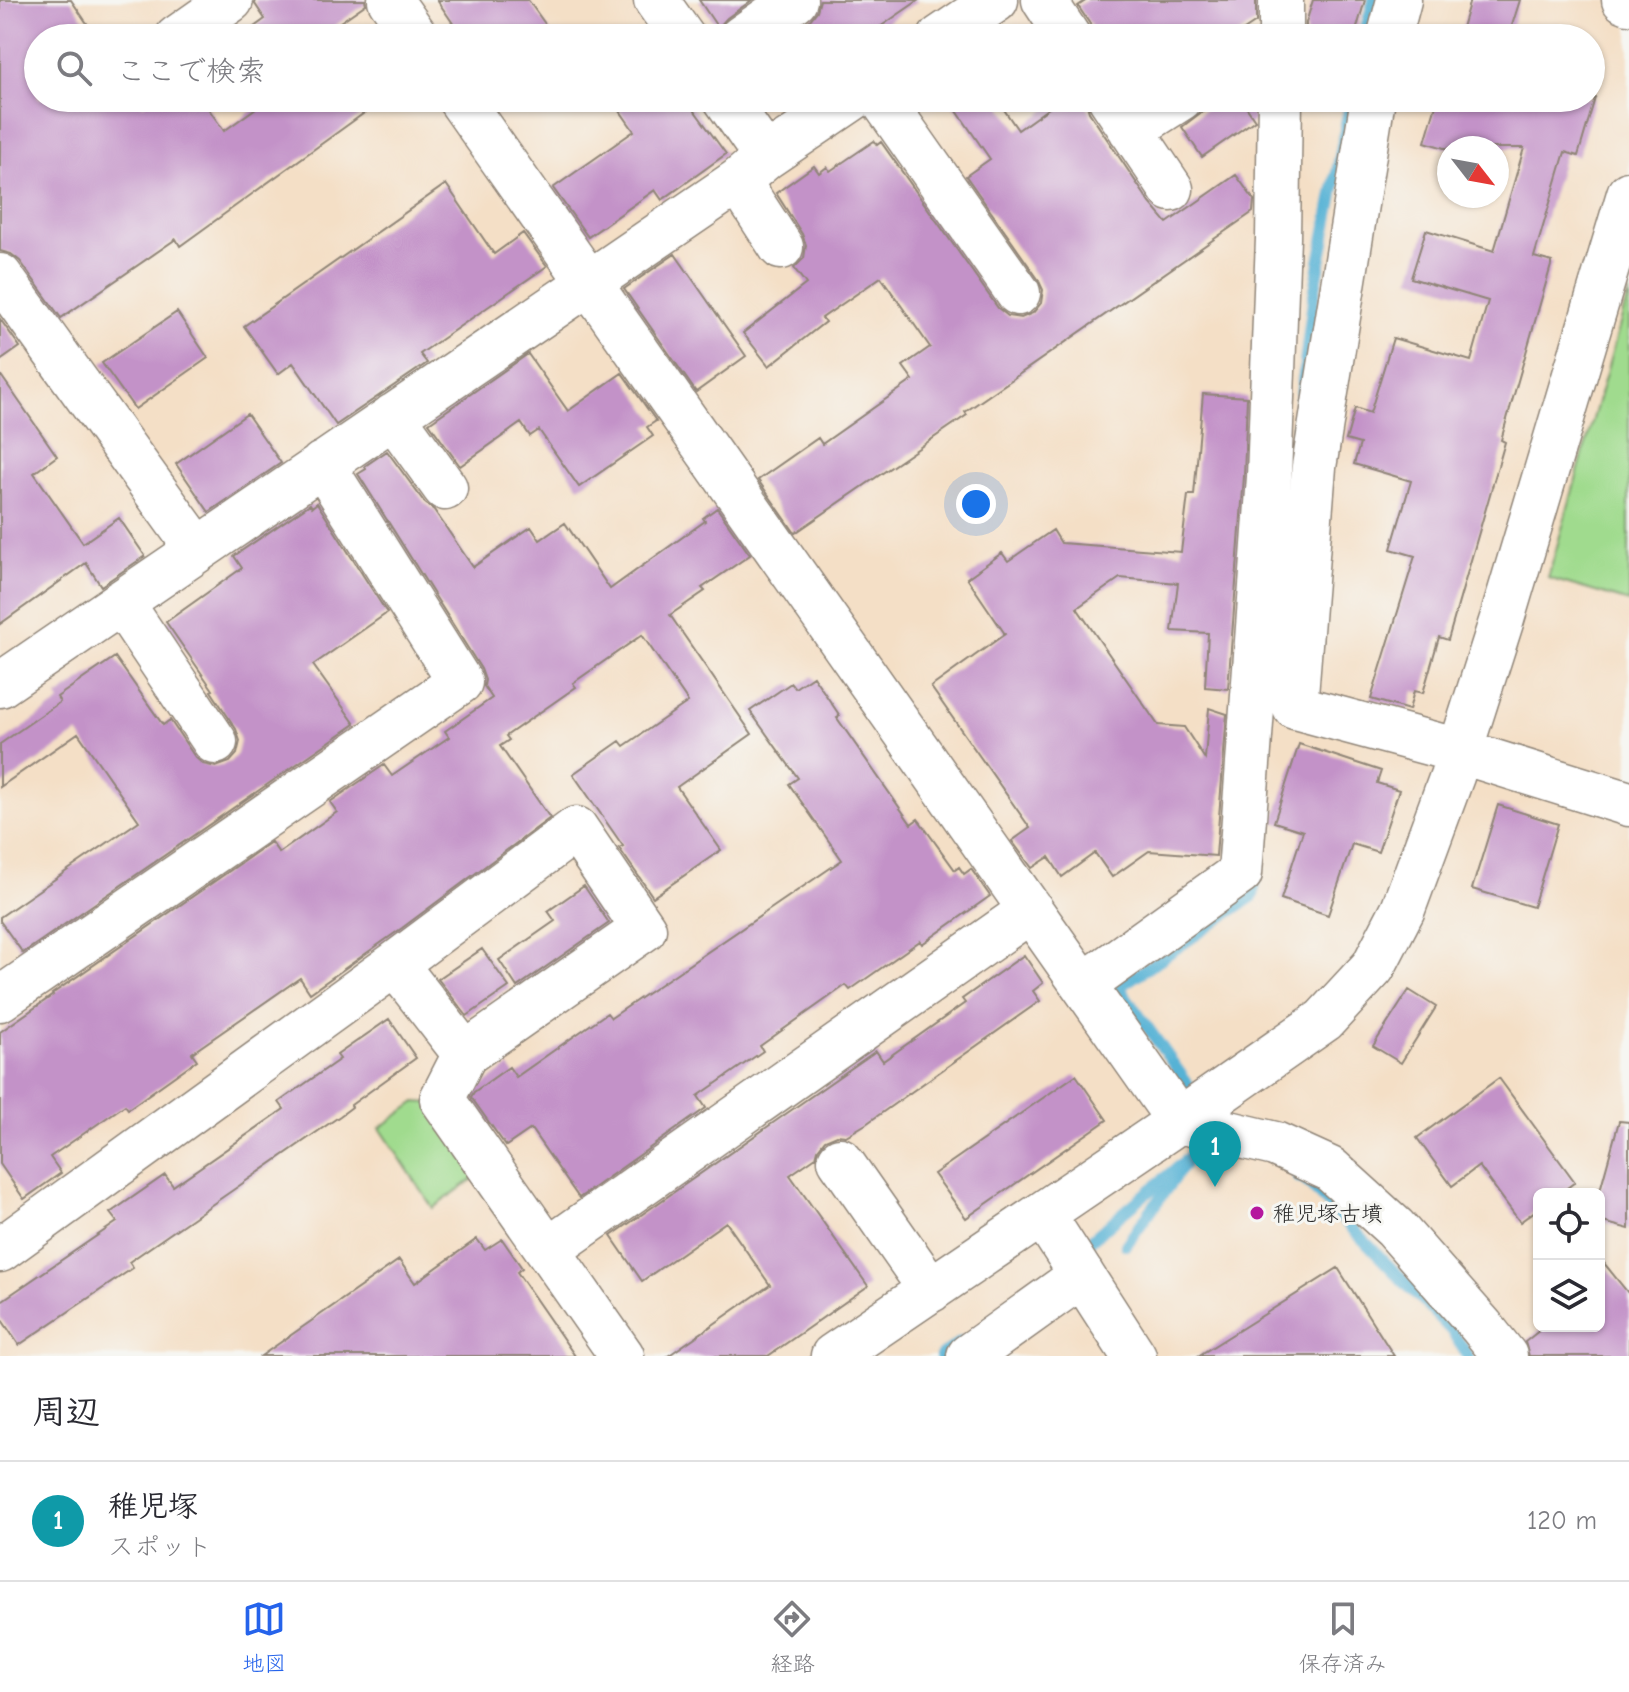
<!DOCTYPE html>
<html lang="ja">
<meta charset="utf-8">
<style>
body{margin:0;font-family:"Comic Neue","Klee One",sans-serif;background:#f7f7f7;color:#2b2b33}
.controls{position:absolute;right:24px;bottom:24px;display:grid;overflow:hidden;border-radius:12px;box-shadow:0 2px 6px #0004}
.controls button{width:72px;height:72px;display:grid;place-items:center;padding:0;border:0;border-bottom:2px solid #e1e1e2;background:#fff;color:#2b2b33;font:40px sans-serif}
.compass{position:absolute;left:1437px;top:136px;width:72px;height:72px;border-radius:50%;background:#fff;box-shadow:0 2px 6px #0004;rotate:121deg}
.you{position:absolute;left:976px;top:504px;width:28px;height:28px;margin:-20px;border:6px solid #fff;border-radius:50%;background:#1a73e8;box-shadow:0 0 0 12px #1a73e833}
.badge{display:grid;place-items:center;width:52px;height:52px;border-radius:50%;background:#2563eb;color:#fff;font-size:26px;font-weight:700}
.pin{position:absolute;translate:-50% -66px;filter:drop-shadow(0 2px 4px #0008)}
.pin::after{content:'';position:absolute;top:42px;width:28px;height:24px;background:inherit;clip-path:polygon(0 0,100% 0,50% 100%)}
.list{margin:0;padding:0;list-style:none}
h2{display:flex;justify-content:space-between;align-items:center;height:104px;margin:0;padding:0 32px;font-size:34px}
h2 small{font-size:26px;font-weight:400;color:#7c7c81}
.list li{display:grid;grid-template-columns:52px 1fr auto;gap:24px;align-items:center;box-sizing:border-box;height:120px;padding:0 32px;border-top:2px solid #e1e1e2}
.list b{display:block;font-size:30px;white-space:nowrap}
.list p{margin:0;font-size:26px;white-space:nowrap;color:#7c7c81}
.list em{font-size:26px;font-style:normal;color:#7c7c81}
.icon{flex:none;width:44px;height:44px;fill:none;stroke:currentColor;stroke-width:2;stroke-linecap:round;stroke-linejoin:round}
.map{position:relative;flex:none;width:1629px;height:1356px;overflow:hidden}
.search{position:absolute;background:#fff;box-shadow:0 2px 6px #0004;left:24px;right:24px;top:24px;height:88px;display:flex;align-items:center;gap:20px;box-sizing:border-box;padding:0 28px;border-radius:44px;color:#7c7c81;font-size:30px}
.sheet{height:224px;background:#fff}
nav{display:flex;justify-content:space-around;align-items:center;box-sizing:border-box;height:112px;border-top:2px solid #e1e1e2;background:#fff;font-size:22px;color:#7c7c81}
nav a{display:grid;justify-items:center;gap:4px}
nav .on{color:#2563eb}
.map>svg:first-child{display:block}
</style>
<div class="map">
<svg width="1629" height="1356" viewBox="0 0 1629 1356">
<rect width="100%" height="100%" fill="#f6f6f2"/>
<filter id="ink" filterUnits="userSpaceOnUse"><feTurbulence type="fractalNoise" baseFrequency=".0125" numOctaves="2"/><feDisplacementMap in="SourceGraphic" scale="16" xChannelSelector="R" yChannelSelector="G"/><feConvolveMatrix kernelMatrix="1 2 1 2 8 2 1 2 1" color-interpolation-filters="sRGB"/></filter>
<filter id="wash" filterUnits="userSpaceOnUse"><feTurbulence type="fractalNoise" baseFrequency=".006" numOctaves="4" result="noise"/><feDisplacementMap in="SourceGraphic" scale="32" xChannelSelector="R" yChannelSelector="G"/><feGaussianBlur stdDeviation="1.8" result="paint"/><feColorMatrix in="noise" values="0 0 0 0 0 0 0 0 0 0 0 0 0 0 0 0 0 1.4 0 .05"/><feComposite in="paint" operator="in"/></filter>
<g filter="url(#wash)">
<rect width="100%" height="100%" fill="#f4dfc6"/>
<path fill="#a0db8e" stroke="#66835c" stroke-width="2" d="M1629,292V602L1548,578Z
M416,1102L431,1103L480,1174L433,1208L380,1128Z"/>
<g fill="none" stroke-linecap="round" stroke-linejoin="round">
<path stroke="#57b2d5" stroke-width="12" d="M1363,38L1374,0
M1294,454L1313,300L1351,98
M1199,1100L1119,987L1253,896L1256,875
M1298,1177L1306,1181L1451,1330L1468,1356
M1091,1240L1187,1159
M1126,1245L1195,1149
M941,1356L961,1342"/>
</g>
<g id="blocks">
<path fill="#c392c8" d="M0,0H71L97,38H38V98H138L143,105L153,98H201L224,131L270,98H385L180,246L176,239L61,318L20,261L11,254L0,251Z
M256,0H365L366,4L317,38H239L265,19L255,4Z
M437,0H528L555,38H463Z
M699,0H752L727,18L718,28Z
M820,0H919L864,38H784L810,20L817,11Z
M1087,0H1256V22L1232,38H1094L1090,24L1078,6Z
M1313,0H1365L1354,38H1306V23Z
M1470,0H1520L1508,38H1459Z
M611,98H683L688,104L689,103L726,154L662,200L655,190L588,237L553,188L634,131Z
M948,98H996L1018,130L1063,98H1085L1089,112L1150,203L1167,223L1236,175L1254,200L1253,212L965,412L967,415L795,533L758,480L818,438L822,444L913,380L903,366L930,347L881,277L822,318L825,322L769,366L743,333L806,284L794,268L804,258L806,245L802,234L776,193L814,166L819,173L827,167L830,171L874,141L877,145L881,142L998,308L1008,316L1021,318L1033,313L1041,303L1043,290L1038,279L966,176L990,159Z
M1220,98H1240L1255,120L1202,157L1182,127Z
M1438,98H1595L1578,156L1565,152L1534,257L1552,262L1501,440L1505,442L1448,640L1439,637L1423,693L1414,691L1409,710L1371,699L1415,556L1391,549L1411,481L1354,464L1360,444L1346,440L1355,408L1370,413L1393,338L1471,361L1488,301L1411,278L1426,230L1494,251L1524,148H1444L1425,142Z
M446,184L494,254L523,233L547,266L420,354L427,363L336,425L293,363L278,374L244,326Z
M675,254L746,356L696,392L624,289Z
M177,312L208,358L135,409L102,363Z
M0,319L20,347L0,361Z
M528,354L568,411L622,373L656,421L647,427L653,436L579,487L539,430L530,436L521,423L460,466L429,423Z
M0,374L57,456L34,473L83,543L119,518L145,556L101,586L86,563L0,624Z
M1203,394L1247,397L1244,476L1228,689L1205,687L1208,633L1172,631L1178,583L1120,578L1077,608L1158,725L1184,727L1205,759L1209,708L1227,714L1216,856L1149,851L1112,877L1095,853L1062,877L1049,857L1032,868L1012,841L1030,828L931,687L1005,634L967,578L1002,553L1008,561L1053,530L1061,543L1181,552L1188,495H1194Z
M247,414L281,463L209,512L176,464Z
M387,451L425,503L434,510L473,567L531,527L540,540L565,523L610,589L705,521L703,518L717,508L750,555L702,588L705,591L670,615L752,734L677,787L721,850L653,897L619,848L623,846L573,774L620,741L624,746L688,702L642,635L573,683L576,687L506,736L509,740L500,746L550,818L402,928L310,993L300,978L192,1053L197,1060L128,1109L125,1105L50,1157L61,1173L24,1199L0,1164V1032L53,995L52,994L271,842L279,853L337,812L330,802L384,765L392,776L449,737L445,731L492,698L484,686L485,680L481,669L358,474L366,469L365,466Z
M317,503L387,613L313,665L355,724L23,953L0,921V917L139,821L78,733L0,787V744L60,702L57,697L115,657L163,725L170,720L195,757L203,764L216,767L230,762L237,754L240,741L236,729L211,691L213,690L166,622L242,568L234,556L310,504L312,507Z
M813,676L840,716L837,718L911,824L918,819L955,870L959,867L964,874L971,869L990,896L922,944L920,941L850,990L846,985L760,1046L763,1051L698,1096L706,1108L579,1198L531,1129L506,1146L471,1097L474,1092L509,1067L516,1077L607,1013L611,1018L842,860L789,784L798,778L750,711L791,683L795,688Z
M1299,744L1381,771L1377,783L1399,790L1378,852L1352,844L1328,915L1281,899L1303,831L1274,822Z
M1498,805L1558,824L1533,907L1472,889Z
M584,886L609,923L517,987L499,960L555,921L548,911Z
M482,949L509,987L467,1016L438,979Z
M1024,955L1043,983L1033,991L1040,1001L866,1124L846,1136L837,1135L825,1140L818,1149L816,1157L790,1175L868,1286L768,1356H668L770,1285L726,1222L642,1281L611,1236L876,1051L883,1061L965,1003L962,999Z
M1409,990L1436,1007L1401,1063L1373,1046Z
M389,1019L416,1058L351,1105L352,1107L340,1116L129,1262L133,1268L19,1345L0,1317V1302L117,1222L110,1213L165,1175L173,1186L284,1109L279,1102L340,1059L337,1055Z
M1076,1075L1107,1120L966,1218L934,1174Z
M1499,1078L1575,1182L1559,1194H1539V1208L1520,1222L1479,1166L1452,1186L1417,1138Z
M1619,1121L1629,1122V1229L1599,1221V1194Z
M477,1239L485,1250L502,1239L522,1268L517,1272L575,1356H261L399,1260L415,1283Z
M1599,1257L1629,1294V1356H1529L1525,1342L1545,1326H1599Z
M1338,1268L1394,1356H1198Z"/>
</g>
</g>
<g filter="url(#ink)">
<use href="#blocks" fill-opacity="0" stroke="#908578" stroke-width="2"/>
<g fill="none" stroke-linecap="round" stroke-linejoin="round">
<g stroke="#908578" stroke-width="47">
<path id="minor" d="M390,0L417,38
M656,0L683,38
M1044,0L1069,38
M1624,0L1629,2
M177,38L231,0
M741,38L795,0
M940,38L996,0
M1281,38V0
M1389,38L1399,0
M459,98L1179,1121L1275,1144L1330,1169L1395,1228L1482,1327L1505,1356
M725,98L766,157
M881,98L1018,293
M1110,98L1171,189
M1373,98L1314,467L1295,707L1459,751L1629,804
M1131,130L1181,98
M738,181L781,247
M0,276L198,550
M393,416L445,488
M121,602L215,742
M0,685L738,181L766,157L853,98
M1084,985L1240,873L1269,477L1278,238L1280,98
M0,999L460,682L322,464
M465,1054L442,1099L622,1356
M840,1160L931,1290
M1043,1215L1134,1356
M0,1250L395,964L576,829L644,929L465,1054L395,964
M548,1250L1031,910
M833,1356L1179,1121L1324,1020L1373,967L1403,909L1452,776L1502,619L1629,194
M969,1356L1082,1275"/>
</g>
<use href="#minor" stroke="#fff" stroke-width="44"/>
</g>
</g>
<circle fill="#b5179e" stroke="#f6f6f2" stroke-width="3" cx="1257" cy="1213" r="8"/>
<g text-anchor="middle" stroke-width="6" stroke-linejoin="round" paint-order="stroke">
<g font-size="22" fill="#2b2b2b" stroke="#f6f6f2" text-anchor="start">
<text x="1273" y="1221">稚児塚古墳</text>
</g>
</g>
</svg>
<div class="controls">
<button><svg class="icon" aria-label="locate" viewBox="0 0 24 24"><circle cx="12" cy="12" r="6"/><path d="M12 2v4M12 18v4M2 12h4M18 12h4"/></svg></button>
<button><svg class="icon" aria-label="layers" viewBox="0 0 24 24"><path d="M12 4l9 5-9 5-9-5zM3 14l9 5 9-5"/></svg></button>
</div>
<svg class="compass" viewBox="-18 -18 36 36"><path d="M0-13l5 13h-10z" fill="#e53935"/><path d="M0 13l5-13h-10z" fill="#7c7c81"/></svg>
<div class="you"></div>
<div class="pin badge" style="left:1215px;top:1187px;background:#0f9aa8">1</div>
<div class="search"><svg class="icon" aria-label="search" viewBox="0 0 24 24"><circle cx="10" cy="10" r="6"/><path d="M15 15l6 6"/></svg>ここで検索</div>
</div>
<section class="sheet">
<h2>周辺<small></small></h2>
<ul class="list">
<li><span class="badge" style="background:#0f9aa8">1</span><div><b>稚児塚</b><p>スポット</p></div><em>120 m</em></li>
</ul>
</section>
<nav>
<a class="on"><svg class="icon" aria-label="map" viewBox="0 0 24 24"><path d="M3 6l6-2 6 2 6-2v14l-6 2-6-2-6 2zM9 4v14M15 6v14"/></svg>地図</a>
<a><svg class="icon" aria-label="directions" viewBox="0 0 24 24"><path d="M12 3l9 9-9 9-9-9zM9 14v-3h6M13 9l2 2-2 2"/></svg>経路</a>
<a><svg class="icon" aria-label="saved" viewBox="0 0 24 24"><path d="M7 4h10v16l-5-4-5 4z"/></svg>保存済み</a>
</nav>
